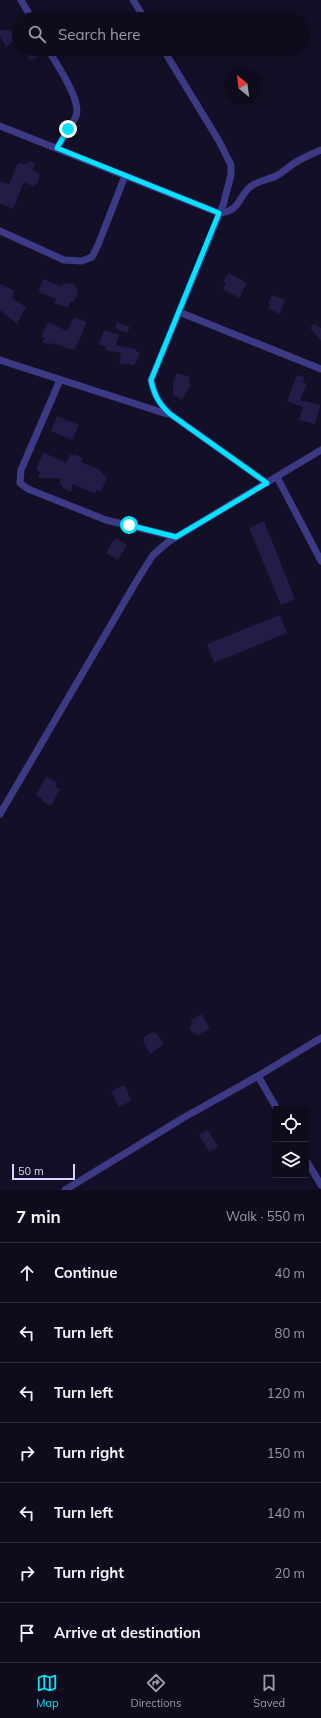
<!DOCTYPE html>
<meta charset="utf-8">
<style>
body{margin:0;font-family:Mulish,sans-serif;background:#171425;color:#f1f3f6}
.controls{position:absolute;right:12px;bottom:12px;display:grid;overflow:hidden;border-radius:0px;box-shadow:0 2px 6px #0003}
.controls button{width:36px;height:36px;display:grid;place-items:center;padding:0;border:0;border-bottom:1px solid #2e2b3b;background:#0e0b1c;color:#f1f3f6;font:20px sans-serif}
.compass{position:absolute;left:225px;top:68px;width:36px;height:36px;border-radius:50%;background:#0e0b1c;box-shadow:0 2px 6px #0003;rotate:331deg}
.scale{position:absolute;left:12px;bottom:10px;width:63px;box-sizing:border-box;padding-left:4px;border:2px solid #d9d4ff;border-top:0;font-size:11px;line-height:14px;white-space:nowrap;color:#d9d4ff;-webkit-text-stroke:3px #130f26;paint-order:stroke}
.stop{position:absolute;width:12px;height:12px;margin:-9px;border:3px solid #00e5ff;border-radius:50%;background:#fff}
.stop.end{background:#00e5ff;border-color:#fff;box-shadow:0 1px 4px #0008}
.list{margin:0;padding:0;list-style:none}
h2{display:flex;justify-content:space-between;align-items:center;height:52px;margin:0;padding:0 16px;font-size:17px}
h2 small{font-size:13px;font-weight:400;color:#9b9ba3}
.list li{display:grid;grid-template-columns:26px 1fr auto;gap:12px;align-items:center;box-sizing:border-box;height:60px;padding:0 16px;border-top:1px solid #2e2b3b}
.list b{display:block;font-size:15px;white-space:nowrap}
.list em{font-size:13px;font-style:normal;color:#9b9ba3}
.icon{flex:none;width:22px;height:22px;fill:none;stroke:currentColor;stroke-width:2;stroke-linecap:round;stroke-linejoin:round}
.map{position:relative;flex:none;width:321px;height:1190px;overflow:hidden}
.search{position:absolute;background:#0e0b1c;box-shadow:0 2px 6px #0003;left:12px;right:12px;top:12px;height:44px;display:flex;align-items:center;gap:10px;box-sizing:border-box;padding:0 14px;border-radius:22px;color:#9b9ba3;font-size:15px}
.sheet{height:472px;background:#0e0b1c}
nav{display:flex;justify-content:space-around;align-items:center;box-sizing:border-box;height:56px;border-top:1px solid #2e2b3b;background:#0e0b1c;font-size:11px;color:#9b9ba3}
nav a{display:grid;justify-items:center;gap:2px}
nav .on{color:#00e5ff}
.map>svg:first-child{display:block}
</style>
<div class="map">
<svg width="321" height="1190" viewBox="0 0 321 1190">
<rect width="100%" height="100%" fill="#130f26"/>
<path fill="#241b47" d="M0,30H14L19,35V38L6,47L0,35Z
M29,49H34L38,57L30,61L25,52Z
M28,161L35,163L32,170L40,175L38,182L33,186L24,182L13,209L0,203V181L9,184L18,163L27,164Z
M229,273L247,283L239,298L223,289L226,283L223,281Z
M43,279L62,287L64,283L73,284L78,290L74,302H70L68,308L54,303L56,299L38,292Z
M0,284L15,291L12,298L26,307L17,324L0,310Z
M272,295L285,300L280,314L268,308L270,304L268,303Z
M74,317L87,322L75,349H68L62,346L51,343L50,345L42,342L45,338L41,337L48,322L67,331Z
M117,322L130,327L127,333L115,328Z
M314,324L321,328V341L310,328Z
M104,330L119,335L116,345L135,349L140,354L134,366L127,363V365L119,363L121,353L105,350L106,347L99,344Z
M177,373L190,377L189,382L191,384L182,400L173,395V382Z
M297,375L304,377L303,382L307,384L300,400L320,405L315,424L299,420L303,407L287,401Z
M57,416L79,425L72,440L51,431Z
M43,452L66,463L70,454L73,456L74,454L83,458L81,462L99,469L101,472L107,477L101,492L97,490L95,494L73,484L71,492L62,488L63,486L59,484L61,478H38L40,472L36,470Z
M264,521L295,599L281,605L249,528Z
M116,538L127,545L118,560L106,553L112,542Z
M280,615L287,633L214,663L207,644Z
M46,777L57,783L55,786L60,789L51,806L42,801V799L36,795Z
M201,1014L210,1028L197,1036L195,1033L193,1034L189,1026L193,1024L190,1021Z
M153,1032L157,1034L164,1044L150,1054L143,1041L145,1036Z
M125,1085L131,1101L119,1107L111,1091Z
M208,1130L218,1147L209,1152L199,1135Z"/>
<g fill="none" stroke-linecap="round" stroke-linejoin="round">
<path stroke="#3d3a85" stroke-width="7" d="M21,0L32,19
M133,0L145,19
M48,49C56,64 82,100 76,116C72,126 62,139 57,148
M163,49L219,141L231,165V175L223,205L151,380C154,395 159,403 170,414L267,483
M0,126L219,213C240,211 237,199 250,187C257,181 268,180 276,176C282,173 287,168 293,164C302,158 312,154 321,150
M0,231L64,260L82,261L92,257L98,245L125,176
M179,312L321,369
M0,360L167,414
M60,380L21,470L20,483L28,489L106,520L176,537
M277,477L321,561
M0,814L136,582L153,555L168,542L321,450
M258,1076L321,1038
M306,1160L321,1185
M65,1190L183,1118L258,1076L277,1109"/>
</g>
<g fill="none" stroke-linecap="round" stroke-linejoin="round">
<path stroke="#00e5ff" stroke-width="5" d="M68,129L57,148L219,213L151,380C154,395 159,404 170,414L267,483L176,537L129,525"/>
</g>
</svg>
<div class="controls">
<button><svg class="icon" aria-label="locate" viewBox="0 0 24 24"><circle cx="12" cy="12" r="6"/><path d="M12 2v4M12 18v4M2 12h4M18 12h4"/></svg></button>
<button><svg class="icon" aria-label="layers" viewBox="0 0 24 24"><path d="M12 4l9 5-9 5-9-5zM3 14l9 5 9-5"/></svg></button>
</div>
<svg class="compass" viewBox="-18 -18 36 36"><path d="M0-13l5 13h-10z" fill="#e53935"/><path d="M0 13l5-13h-10z" fill="#9b9ba3"/></svg>
<div class="scale">50 m</div>
<div class="stop" style="left:129px;top:525px"></div>
<div class="stop end" style="left:68px;top:129px"></div>
<div class="search"><svg class="icon" aria-label="search" viewBox="0 0 24 24"><circle cx="10" cy="10" r="6"/><path d="M15 15l6 6"/></svg>Search here</div>
</div>
<section class="sheet">
<h2>7 min<small>Walk · 550 m</small></h2>
<ul class="list">
<li><svg class="icon" aria-label="ahead" viewBox="0 0 24 24"><path d="M12 20V5M6 11l6-6 6 6"/></svg><div><b>Continue</b></div><em>40 m</em></li>
<li><svg class="icon" aria-label="left" viewBox="0 0 24 24"><path d="M17 20v-9H6M10 6l-5 5 5 5"/></svg><div><b>Turn left</b></div><em>80 m</em></li>
<li><svg class="icon" aria-label="left" viewBox="0 0 24 24"><path d="M17 20v-9H6M10 6l-5 5 5 5"/></svg><div><b>Turn left</b></div><em>120 m</em></li>
<li><svg class="icon" aria-label="right" viewBox="0 0 24 24"><path d="M7 20v-9h11M14 6l5 5-5 5"/></svg><div><b>Turn right</b></div><em>150 m</em></li>
<li><svg class="icon" aria-label="left" viewBox="0 0 24 24"><path d="M17 20v-9H6M10 6l-5 5 5 5"/></svg><div><b>Turn left</b></div><em>140 m</em></li>
<li><svg class="icon" aria-label="right" viewBox="0 0 24 24"><path d="M7 20v-9h11M14 6l5 5-5 5"/></svg><div><b>Turn right</b></div><em>20 m</em></li>
<li><svg class="icon" aria-label="arrive" viewBox="0 0 24 24"><path d="M6 21V4h12l-3 4 3 4H6"/></svg><div><b>Arrive at destination</b></div></li>
</ul>
</section>
<nav>
<a class="on"><svg class="icon" aria-label="map" viewBox="0 0 24 24"><path d="M3 6l6-2 6 2 6-2v14l-6 2-6-2-6 2zM9 4v14M15 6v14"/></svg>Map</a>
<a><svg class="icon" aria-label="directions" viewBox="0 0 24 24"><path d="M12 3l9 9-9 9-9-9zM9 14v-3h6M13 9l2 2-2 2"/></svg>Directions</a>
<a><svg class="icon" aria-label="saved" viewBox="0 0 24 24"><path d="M7 4h10v16l-5-4-5 4z"/></svg>Saved</a>
</nav>
